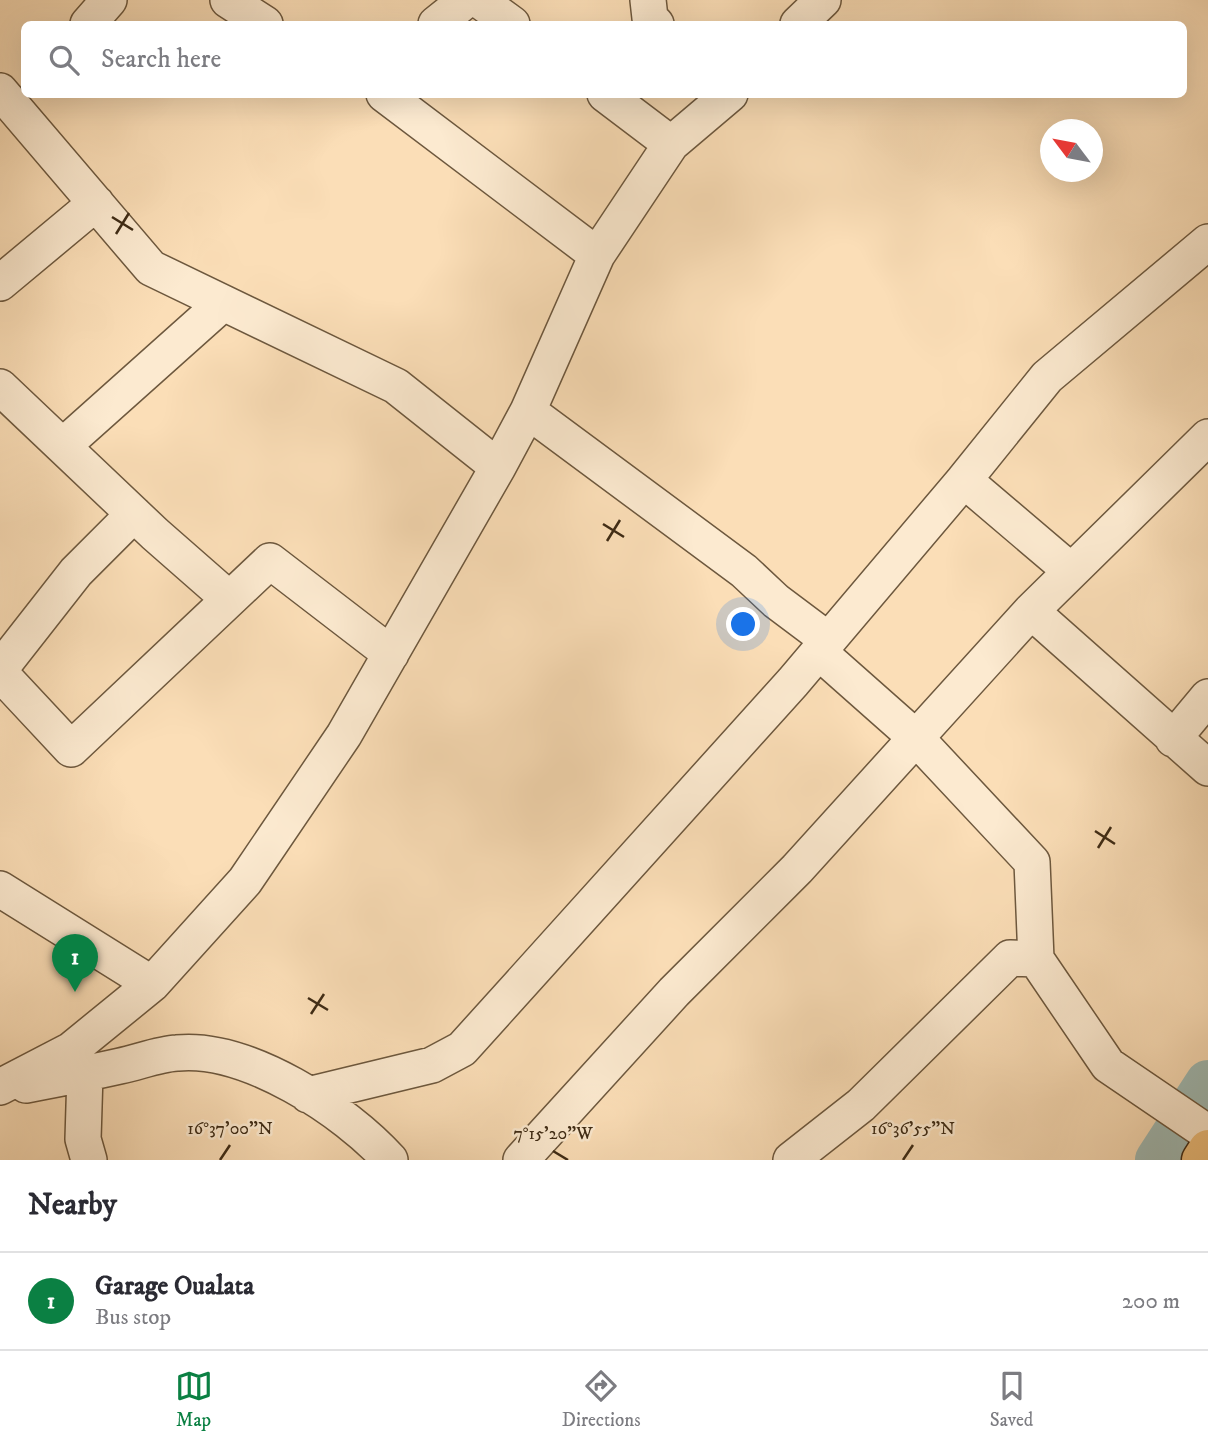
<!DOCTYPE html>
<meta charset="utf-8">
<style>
body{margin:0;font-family:"IM FELL DW Pica",serif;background:#f7f7f7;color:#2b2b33}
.compass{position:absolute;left:1040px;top:119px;width:63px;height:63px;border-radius:50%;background:#fff;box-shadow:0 7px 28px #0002;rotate:302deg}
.you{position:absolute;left:744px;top:625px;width:24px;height:24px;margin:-18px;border:5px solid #fff;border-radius:50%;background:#1a73e8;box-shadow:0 0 0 10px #1a73e833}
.badge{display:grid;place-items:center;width:46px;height:46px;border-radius:50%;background:#0b8043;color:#fff;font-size:23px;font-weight:700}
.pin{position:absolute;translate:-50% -58px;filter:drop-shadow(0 2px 4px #0008)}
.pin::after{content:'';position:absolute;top:37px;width:24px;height:21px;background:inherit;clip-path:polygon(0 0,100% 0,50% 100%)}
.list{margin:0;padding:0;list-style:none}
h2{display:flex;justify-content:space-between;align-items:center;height:91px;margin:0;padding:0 28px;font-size:30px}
h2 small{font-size:23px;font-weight:400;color:#7c7c81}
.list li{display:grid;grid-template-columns:46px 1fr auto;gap:21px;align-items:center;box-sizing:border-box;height:98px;padding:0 28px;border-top:2px solid #e1e1e2}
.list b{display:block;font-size:26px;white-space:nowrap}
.list p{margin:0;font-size:23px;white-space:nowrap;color:#7c7c81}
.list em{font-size:23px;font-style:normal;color:#7c7c81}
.icon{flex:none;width:38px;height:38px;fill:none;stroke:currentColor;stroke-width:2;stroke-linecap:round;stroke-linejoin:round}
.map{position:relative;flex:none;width:1208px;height:1160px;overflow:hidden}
.search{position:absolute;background:#fff;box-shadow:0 7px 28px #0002;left:21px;right:21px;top:21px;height:77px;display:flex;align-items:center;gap:18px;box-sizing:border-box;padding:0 24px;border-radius:10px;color:#7c7c81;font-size:26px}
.sheet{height:189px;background:#fff}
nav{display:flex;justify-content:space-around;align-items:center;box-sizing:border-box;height:98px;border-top:2px solid #e1e1e2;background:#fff;font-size:19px;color:#7c7c81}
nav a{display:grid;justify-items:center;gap:4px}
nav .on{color:#0b8043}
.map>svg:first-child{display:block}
</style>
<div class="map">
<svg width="1208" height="1160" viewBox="0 0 1208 1160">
<rect width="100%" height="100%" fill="#fbdeb7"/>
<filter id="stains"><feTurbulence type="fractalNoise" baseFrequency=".00286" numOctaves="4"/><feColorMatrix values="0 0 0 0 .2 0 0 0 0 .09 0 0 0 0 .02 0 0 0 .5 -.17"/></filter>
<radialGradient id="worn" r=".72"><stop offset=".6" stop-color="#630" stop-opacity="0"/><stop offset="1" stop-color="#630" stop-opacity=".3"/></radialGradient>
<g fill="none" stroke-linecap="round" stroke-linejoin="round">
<path stroke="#a0bbb5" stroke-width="46" d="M1158,1160L1208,1083"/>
<g stroke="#6d583e" stroke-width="38">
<path id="minor" d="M228,0L265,24
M479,0L512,24
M648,0L650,18L656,24
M88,24L109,0
M436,24L466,0
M798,24L823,0
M0,91L151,268L396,386L498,467
M384,94L597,255
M605,94L671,144
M0,283L96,203
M0,387L155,534L228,598
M528,411L744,571L776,601L828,640
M64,445L223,303
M1071,571L964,480L1047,377L1208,242
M1031,611L1208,768
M819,652L915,737L1032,862L1036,959L1108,1065L1208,1133
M0,669L76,572L134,514
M0,673L71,749L270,561L391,654
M1173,739L1208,697
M0,889L152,984
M74,1056L85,1074L83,1139L89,1160
M26,1085C58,1079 89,1073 120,1066C139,1062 159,1054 177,1053C247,1046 345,1110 390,1160
M0,1087L71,1050L152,984L245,881L344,735L498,467L528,411L597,255L671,144L730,94
M308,1095L432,1065L462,1049L793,682L964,480
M521,1160L674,992L797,869L1031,611L1208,437
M791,1160L861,1105L1010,958L1036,959"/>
</g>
<g stroke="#3e2b15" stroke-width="41">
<path id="major" d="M1201,1160L1208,1149"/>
</g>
<use href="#minor" stroke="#fcead0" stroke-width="35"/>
<use href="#major" stroke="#eebf7c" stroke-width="38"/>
</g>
<path fill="none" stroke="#3e2b15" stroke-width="2.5" d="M112,217L133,230M116,234L129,213M603,524L624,537M607,541L620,520M1095,831L1115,844M1098,848L1111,827M308,998L328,1010M311,1014L324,994M553,1151L568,1160M220,1160L230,1145M903,1160L913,1145"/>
<g font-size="18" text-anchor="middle" fill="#3e2b15" stroke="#fcead0" stroke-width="5" stroke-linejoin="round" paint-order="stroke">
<text x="230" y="1134">16°37'00"N</text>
<text x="913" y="1134">16°36'55"N</text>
<text x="553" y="1139">7°15'20"W</text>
</g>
<rect width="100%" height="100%" filter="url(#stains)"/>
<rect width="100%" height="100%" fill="url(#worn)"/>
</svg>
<svg class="compass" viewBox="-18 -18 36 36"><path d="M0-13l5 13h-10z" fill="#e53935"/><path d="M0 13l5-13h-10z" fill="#7c7c81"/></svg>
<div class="you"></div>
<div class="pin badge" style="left:75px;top:992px">1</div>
<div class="search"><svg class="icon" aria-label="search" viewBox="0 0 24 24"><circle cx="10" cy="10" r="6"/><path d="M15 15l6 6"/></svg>Search here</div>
</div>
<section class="sheet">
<h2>Nearby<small></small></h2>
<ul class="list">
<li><span class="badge">1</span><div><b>Garage Oualata</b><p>Bus stop</p></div><em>200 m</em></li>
</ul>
</section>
<nav>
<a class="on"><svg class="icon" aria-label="map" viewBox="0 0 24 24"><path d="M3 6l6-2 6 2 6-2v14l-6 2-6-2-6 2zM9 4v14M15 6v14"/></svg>Map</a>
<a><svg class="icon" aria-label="directions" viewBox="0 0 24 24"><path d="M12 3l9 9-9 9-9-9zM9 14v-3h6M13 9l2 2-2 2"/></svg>Directions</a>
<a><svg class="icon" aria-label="saved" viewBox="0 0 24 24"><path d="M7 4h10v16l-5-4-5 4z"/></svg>Saved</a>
</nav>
